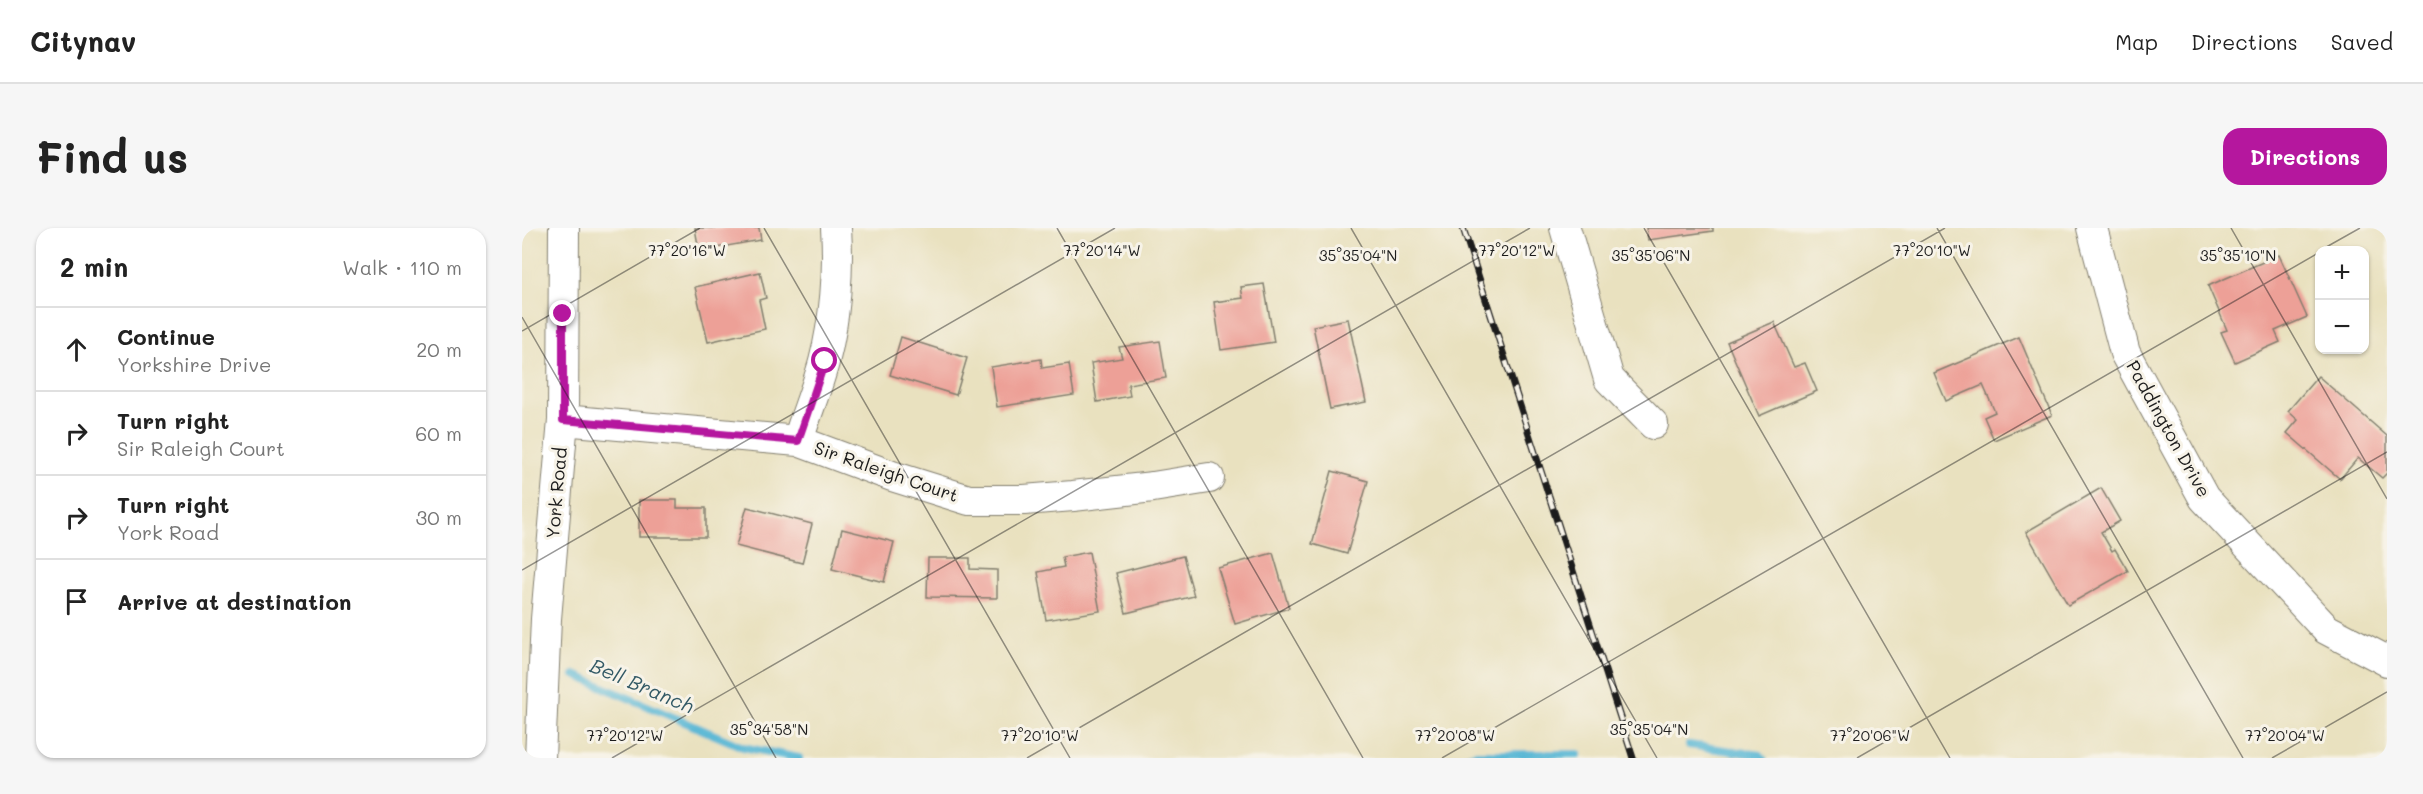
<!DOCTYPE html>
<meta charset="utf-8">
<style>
body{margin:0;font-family:Mali,sans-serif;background:#f6f6f6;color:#222}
.controls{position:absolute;right:18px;top:18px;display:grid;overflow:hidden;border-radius:12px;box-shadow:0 2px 4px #0004}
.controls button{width:54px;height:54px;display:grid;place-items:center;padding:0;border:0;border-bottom:2px solid #e0e0e0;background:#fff;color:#222;font:30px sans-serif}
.stop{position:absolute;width:18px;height:18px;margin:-14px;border:4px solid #b5179e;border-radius:50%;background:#fff}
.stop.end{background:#b5179e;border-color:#fff;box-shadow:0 2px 6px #0008}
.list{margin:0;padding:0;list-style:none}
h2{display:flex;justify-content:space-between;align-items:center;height:78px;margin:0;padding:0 24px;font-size:26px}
h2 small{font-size:20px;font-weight:400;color:#767676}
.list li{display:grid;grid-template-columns:39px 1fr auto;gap:18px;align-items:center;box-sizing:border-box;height:84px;padding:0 24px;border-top:2px solid #e0e0e0}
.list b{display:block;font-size:22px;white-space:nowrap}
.list p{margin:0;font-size:20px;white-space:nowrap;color:#767676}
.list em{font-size:20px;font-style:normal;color:#767676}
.icon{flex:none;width:33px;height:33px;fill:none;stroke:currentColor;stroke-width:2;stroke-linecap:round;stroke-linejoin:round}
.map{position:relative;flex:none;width:1865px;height:530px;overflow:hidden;border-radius:18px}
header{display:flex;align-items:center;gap:36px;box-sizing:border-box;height:84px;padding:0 30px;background:#fff;border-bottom:2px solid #e0e0e0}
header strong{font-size:28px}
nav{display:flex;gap:33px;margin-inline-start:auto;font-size:21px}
.intro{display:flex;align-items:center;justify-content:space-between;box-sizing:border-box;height:144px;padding:0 36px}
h1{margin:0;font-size:42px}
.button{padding:15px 27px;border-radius:18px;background:#b5179e;color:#fff;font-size:21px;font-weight:700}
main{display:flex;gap:36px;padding:0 36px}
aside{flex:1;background:#fff;border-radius:18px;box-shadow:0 2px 4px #0004}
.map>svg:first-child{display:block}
</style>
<header>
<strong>Citynav</strong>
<nav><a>Map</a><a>Directions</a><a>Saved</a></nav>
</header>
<div class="intro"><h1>Find us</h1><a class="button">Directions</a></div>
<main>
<aside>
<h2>2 min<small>Walk · 110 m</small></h2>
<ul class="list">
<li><svg class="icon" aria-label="ahead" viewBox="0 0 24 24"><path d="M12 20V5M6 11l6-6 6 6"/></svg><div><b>Continue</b><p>Yorkshire Drive</p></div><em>20 m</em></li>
<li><svg class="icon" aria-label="right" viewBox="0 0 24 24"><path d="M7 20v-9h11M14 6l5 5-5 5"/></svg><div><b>Turn right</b><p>Sir Raleigh Court</p></div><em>60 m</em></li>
<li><svg class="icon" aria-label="right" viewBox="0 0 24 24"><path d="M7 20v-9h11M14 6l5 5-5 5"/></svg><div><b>Turn right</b><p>York Road</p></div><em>30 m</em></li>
<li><svg class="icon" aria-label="arrive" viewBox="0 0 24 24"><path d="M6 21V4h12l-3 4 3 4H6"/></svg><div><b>Arrive at destination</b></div></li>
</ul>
</aside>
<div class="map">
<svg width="1865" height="530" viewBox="0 0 1865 530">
<rect width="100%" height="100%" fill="#f7f3e8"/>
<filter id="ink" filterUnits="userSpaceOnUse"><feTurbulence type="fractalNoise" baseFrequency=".0167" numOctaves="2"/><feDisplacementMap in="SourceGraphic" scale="12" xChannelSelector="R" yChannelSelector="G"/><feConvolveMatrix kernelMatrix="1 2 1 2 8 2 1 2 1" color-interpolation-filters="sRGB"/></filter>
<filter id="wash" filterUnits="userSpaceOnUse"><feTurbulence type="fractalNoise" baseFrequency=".008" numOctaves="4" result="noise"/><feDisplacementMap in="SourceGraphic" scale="24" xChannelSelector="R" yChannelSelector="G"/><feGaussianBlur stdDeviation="1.35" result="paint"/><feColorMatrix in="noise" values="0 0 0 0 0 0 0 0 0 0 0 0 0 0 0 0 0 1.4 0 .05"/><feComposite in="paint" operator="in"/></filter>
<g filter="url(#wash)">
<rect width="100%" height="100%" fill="#e9e1bf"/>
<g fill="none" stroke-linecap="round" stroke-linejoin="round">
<path stroke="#55b6d4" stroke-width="8" d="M53,447L221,519L277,530
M1167,517L1238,527L1241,530
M942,530L953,526H1056"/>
</g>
<g id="blocks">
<path fill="#eda097" d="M173,0H237L239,12L177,23Z
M1124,0H1191V3L1126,12Z
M1757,27L1785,89L1753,103L1758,114L1713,134L1699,104L1705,102L1686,58Z
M238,44L244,70L237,72L243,101L186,114L173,59Z
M742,56L752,114L699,122L692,74L721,70L719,59Z
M826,91L844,174L808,181L791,98Z
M1252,94L1272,139L1283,135L1295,163L1237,188L1205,114Z
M379,109L445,130L434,167L368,147Z
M1497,109L1530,187L1472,212L1462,189L1473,184L1461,157L1424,173L1412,145Z
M638,113L644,150L606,156L608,168L575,174L569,135L600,130L597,119Z
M519,131L520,140L547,136L552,167L475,179L469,139Z
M1796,148L1865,208V245L1860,250L1836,230L1818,251L1765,205L1776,192L1766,183Z
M810,243L846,253L825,326L790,316Z
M1579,260L1598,293L1579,304L1590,323L1593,321L1606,343L1546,377L1504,304Z
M117,272H155V280H184V309H117Z
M225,279L290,296L280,335L214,318Z
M320,301L372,314L362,354L310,341Z
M567,324L578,383L524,392L516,344L542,339L540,329Z
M751,325L767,380L713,396L696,340Z
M661,328L672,368L604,385L594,345Z
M406,330H448V341L475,342V370L405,369Z"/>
</g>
</g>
<g filter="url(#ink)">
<use href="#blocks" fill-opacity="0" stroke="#827e6e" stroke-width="1.5"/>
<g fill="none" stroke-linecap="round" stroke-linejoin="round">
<g stroke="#827e6e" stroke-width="32">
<path id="minor" d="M1043,0L1087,151L1131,196
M1570,0L1603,125L1682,270L1804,401L1865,433
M41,192L276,213L370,248L447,272H502L551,268L631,259L687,250
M276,213C284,186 295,160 302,134C313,92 317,43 314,0
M18,530L24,391L41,192L42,0"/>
</g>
<use href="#minor" stroke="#fff" stroke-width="30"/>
<g stroke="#1c1c1c" stroke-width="7">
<path id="rail" d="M941,0L1111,530"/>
</g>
<use href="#rail" stroke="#f7f3e8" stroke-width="4.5" stroke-dasharray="14" stroke-linecap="butt"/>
</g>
</g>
<g fill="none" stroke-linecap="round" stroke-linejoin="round" filter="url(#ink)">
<path stroke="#b5179e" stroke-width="8" d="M41,86V192L276,213L303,133"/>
</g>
<path fill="none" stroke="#1c1c1c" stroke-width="1.5" stroke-opacity="0.45" d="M242,0L548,530M535,0L841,530M829,0L1135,530M1122,0L1428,530M1415,0L1721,530M1709,0L1865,271M1799,22L1838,0M0,89L254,530M0,103L178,0M0,342L593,0M90,530L1008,0M505,530L1423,0M920,530L1798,24M1335,530L1865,224M1750,530L1865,464"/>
<g text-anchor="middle" stroke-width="6" stroke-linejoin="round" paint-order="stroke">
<g font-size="18" fill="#1c1c1c" stroke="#f7f3e8">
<text transform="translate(1646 201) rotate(61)" y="6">Paddington Drive</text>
<text transform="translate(364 244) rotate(19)" y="6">Sir Raleigh Court</text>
<text transform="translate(35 265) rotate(-85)" y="6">York Road</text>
</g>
<g font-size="20" font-style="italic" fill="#335a66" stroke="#f7f3e8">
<text transform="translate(120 458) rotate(23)" y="7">Bell Branch</text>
</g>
</g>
<g font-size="15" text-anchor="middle" fill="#1c1c1c" stroke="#f7f3e8" stroke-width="6" stroke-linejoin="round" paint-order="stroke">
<text x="165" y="28">77°20'16"W</text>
<text x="580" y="28">77°20'14"W</text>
<text x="995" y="28">77°20'12"W</text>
<text x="1410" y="28">77°20'10"W</text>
<text x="836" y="33">35°35'04"N</text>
<text x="1129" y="33">35°35'06"N</text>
<text x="1716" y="33">35°35'10"N</text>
<text x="247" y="507">35°34'58"N</text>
<text x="1127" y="507">35°35'04"N</text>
<text x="103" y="513">77°20'12"W</text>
<text x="518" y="513">77°20'10"W</text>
<text x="933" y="513">77°20'08"W</text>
<text x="1348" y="513">77°20'06"W</text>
<text x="1763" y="513">77°20'04"W</text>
</g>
</svg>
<div class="controls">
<button>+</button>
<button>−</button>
</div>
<div class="stop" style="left:303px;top:133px"></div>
<div class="stop end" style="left:41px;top:86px"></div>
</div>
</main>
